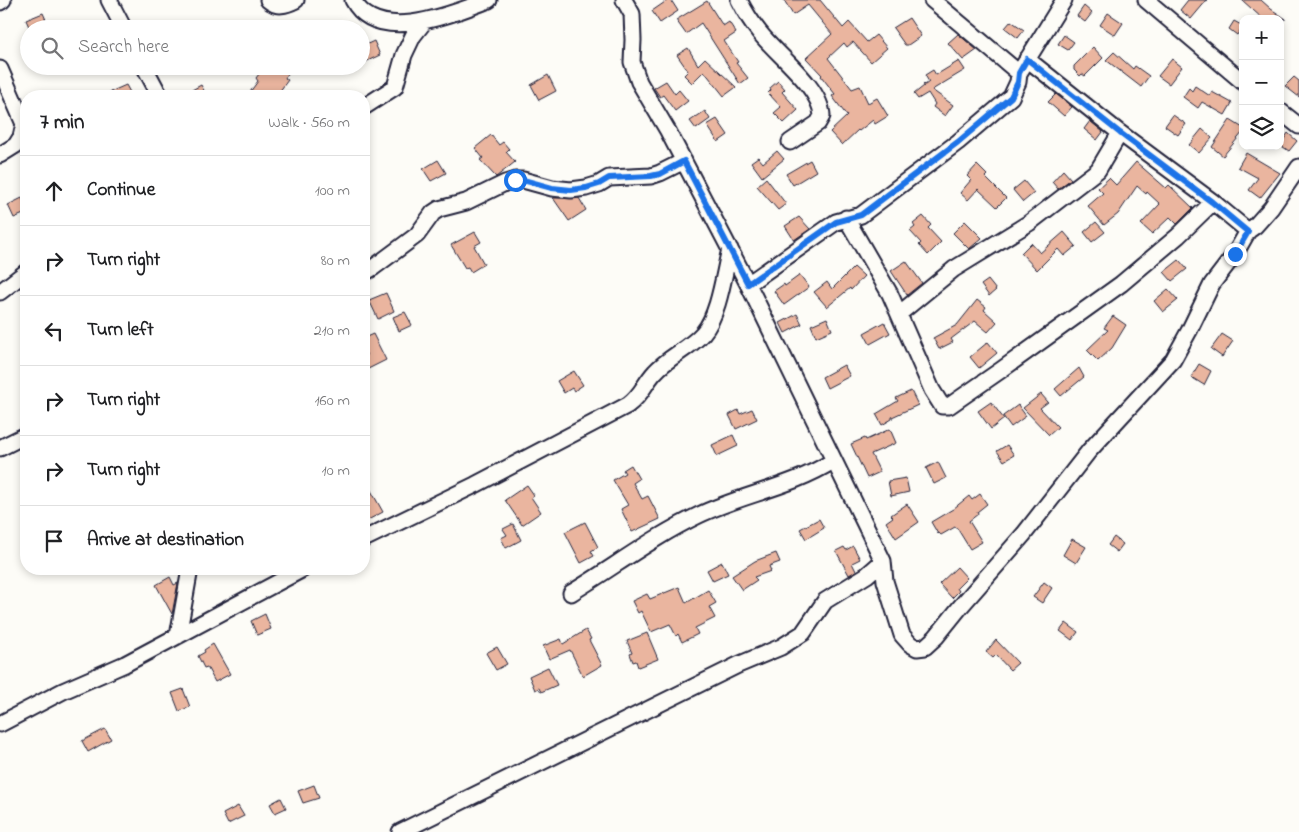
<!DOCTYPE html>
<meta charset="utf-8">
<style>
body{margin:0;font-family:"Indie Flower",sans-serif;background:#f2f2f2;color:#202124}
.controls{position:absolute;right:15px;top:15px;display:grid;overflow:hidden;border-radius:10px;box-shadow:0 2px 8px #0003}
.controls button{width:45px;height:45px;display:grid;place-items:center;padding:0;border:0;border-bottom:1px solid #e0e0e0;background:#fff;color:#202124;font:25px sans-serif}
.stop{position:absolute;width:15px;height:15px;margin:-11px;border:4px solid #1a73e8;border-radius:50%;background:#fff}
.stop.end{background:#1a73e8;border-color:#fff;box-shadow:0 1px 5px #0008}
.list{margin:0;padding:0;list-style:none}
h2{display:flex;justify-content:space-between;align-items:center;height:65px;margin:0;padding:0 20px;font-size:21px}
h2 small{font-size:16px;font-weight:400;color:#757577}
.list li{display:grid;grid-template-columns:32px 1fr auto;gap:15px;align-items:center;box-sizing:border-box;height:70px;padding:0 20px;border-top:1px solid #e0e0e0}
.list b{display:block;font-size:19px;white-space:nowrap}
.list em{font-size:16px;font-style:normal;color:#757577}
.icon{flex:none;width:28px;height:28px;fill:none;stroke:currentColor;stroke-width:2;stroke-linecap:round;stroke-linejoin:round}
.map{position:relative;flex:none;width:1299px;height:832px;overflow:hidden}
.search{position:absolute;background:#fff;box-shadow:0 2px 8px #0003;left:20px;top:20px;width:350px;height:55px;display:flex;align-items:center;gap:12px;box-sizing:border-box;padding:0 18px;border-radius:28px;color:#757577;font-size:19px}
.panel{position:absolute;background:#fff;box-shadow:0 2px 8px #0003;left:20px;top:90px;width:350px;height:485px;border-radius:20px}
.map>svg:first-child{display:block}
</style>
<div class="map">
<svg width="1299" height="832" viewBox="0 0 1299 832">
<rect width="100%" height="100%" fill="#fdfcf7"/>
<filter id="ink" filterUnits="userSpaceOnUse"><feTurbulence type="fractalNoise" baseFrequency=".02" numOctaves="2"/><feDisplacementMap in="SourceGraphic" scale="10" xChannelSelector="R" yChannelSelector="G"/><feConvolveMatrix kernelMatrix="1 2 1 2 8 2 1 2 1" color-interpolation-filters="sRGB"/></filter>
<g filter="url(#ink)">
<path fill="#eab59f" stroke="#22223b" d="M668,0H671L678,11L660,23L652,11Z
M784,0H820L843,28L849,22L867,42L876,35L887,48L871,62L853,42L847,47L844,43L828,58L852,89L860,86L868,103L877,98L888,116L875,124L873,120L859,131L858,130L842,145L830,132L847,116L832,96L835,94L821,76L822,75L806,58L832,34L808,5L793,15Z
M1188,0H1207L1191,19L1180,10Z
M1242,0H1261L1271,9L1286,19H1263Z
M707,1L723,26L729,22L736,33L724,41L738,62L736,63L748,78L740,84L701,23L686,34L676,20Z
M1084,6L1092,13L1085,22L1077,16Z
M43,13L50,29H30L26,20Z
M1108,13L1123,23L1115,35L1100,25Z
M909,18L921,36L908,45H905L893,28Z
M1011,21L1024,30L1018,38L1005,28Z
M1234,21L1243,26L1237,35L1229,29Z
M958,34L977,50L963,60L948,43Z
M1064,35L1074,42L1068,50L1058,44Z
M374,41L380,55L361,64V47Z
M1093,47L1103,58L1085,76L1082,74L1080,76L1074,70V66Z
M688,48L698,65L705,58L736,87L735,88L724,96L704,71L692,83L684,75L688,71L677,55Z
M1114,52L1133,69L1135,66L1149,76L1141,87L1106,60Z
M1172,59L1182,67L1169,84L1158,76Z
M959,61L965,70L932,90L953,105L945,116L933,107L935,104L928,93L918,99L914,94L924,86L923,83L925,85L929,82L925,75L933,70L936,75Z
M265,66H293L285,78L288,80L276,96H257L250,92L258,81L256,78Z
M548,75L556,91L539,100L531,85Z
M1294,77L1299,81V97L1285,86Z
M666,81L675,94L679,90L688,101L675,111L663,95L660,97L654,88Z
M778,81L785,89L782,92L798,110L784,123L774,113L781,107L768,93L771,90L770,88Z
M126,85L132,96H101Z
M201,85L207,96H181Z
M1195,86L1210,96L1212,92L1232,103L1225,115L1202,102L1198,108L1183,97L1189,88L1192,91Z
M1056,94L1072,107L1064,116L1048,102Z
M705,111L710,119L696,129L690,121Z
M1173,115L1186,124L1178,135L1165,126Z
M717,119L728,135L718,142L707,125Z
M1230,120L1243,128V132L1223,156L1212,147Z
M1090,121L1103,132L1097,140L1084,129Z
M1202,129L1212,138L1199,153L1189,145Z
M1288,133L1297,141L1289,151L1280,145Z
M491,135L499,145L503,142L509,149L506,152L515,162L496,177L480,160L483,158L475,148Z
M777,151L784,159L762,177L751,162L758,157L763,163Z
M1246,153L1280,173L1260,198L1249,190L1258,178L1238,167Z
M438,160L446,173L431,181L423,169Z
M810,160L816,171L793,185L786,174Z
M1136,162L1166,188L1169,185L1193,208L1177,224L1170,217L1152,234L1141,224L1160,204L1147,192L1146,194L1137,186L1118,214L1104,225L1088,206L1103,193L1098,188L1109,178L1116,185Z
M977,165L987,175L985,177L1006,198L997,207L978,189L968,200L960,193L971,180L967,176Z
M1063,170L1071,179L1058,189L1052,182Z
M766,178L786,204L778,210L757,186Z
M1024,181L1034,193L1023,202L1013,190Z
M22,198L26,207V213L14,218L8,205Z
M553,198H579L586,210L569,221Z
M923,216L931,225L928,228L941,242L928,255L919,245L921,243L910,231L915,227L913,224Z
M799,217L810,229L794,240L785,226Z
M965,221L982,238L969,249L953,233Z
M1096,222L1105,232L1092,242L1084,232Z
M475,232L481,242L474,246L484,264L471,272L468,267L465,268L451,245Z
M1064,232L1076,246L1064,256L1058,249L1037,270L1021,253L1031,243L1040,253Z
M1179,260L1187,269L1172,281L1164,272Z
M906,261L922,283L907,295L891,271Z
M854,267L864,276L851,290L850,288L827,307L814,292L827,282L832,289Z
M800,275L809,287L784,305L774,291L784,284L785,286Z
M988,280L996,290L989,296L981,285Z
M1168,289L1178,300L1163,312L1154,301Z
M386,293L394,311L378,319L369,300Z
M977,300L986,307L984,310L997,322L988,332L975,321L951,339L953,342L939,349L933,338L957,325Z
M405,312L412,325L399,331L393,317Z
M797,314L802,324L785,333L780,323Z
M1113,316L1126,325L1112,348L1098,361L1087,350L1108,330L1104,328Z
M827,318L832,330L816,337L811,325Z
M884,322L890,333L870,344L864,333Z
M373,334L386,360L368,369L364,360V358L367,356L364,349V338Z
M1222,334L1233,341L1222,357L1211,349Z
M988,342L997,353L979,368L970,357Z
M1199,364L1211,371L1204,385L1191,377Z
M844,365L850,376L827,388L822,377Z
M1079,368L1084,377L1061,396L1055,389Z
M574,371L583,385L574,391L572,388L564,393L557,381Z
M911,391L918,405L892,417V419L882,425L876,414L898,401L896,398Z
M1041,394L1048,402L1040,408L1058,427L1049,435L1023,408Z
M991,402L1004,419L991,429L978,411Z
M1018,405L1026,416L1011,427L1003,416Z
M752,409L757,419L736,429L729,415L738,410L740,414Z
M890,429L896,443L871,454L880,472L867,478L851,444L865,438L866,440Z
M733,435L738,446L717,456L712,445Z
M1007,445L1014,455L1004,461L997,451Z
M938,462L946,478L934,484L926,468Z
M631,465L639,479L633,483L642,499L648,496L660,519L632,532L621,509L628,505L613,480L625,473L623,470Z
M364,478L383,512L364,522Z
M906,478L909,492L891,496L888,481Z
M527,485L534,495L531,497L541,512L522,525L505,500Z
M980,494L987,504L977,512L978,514L969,521L982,542L970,549L957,528L955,527L941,535L939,533L938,534L931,522L953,509L969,496L972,500Z
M907,504L919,522L896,538L886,522L893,517L891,515Z
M819,519L824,528L806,539L800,529Z
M585,522L598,547L591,551L594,556L581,563L565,532Z
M513,524L521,540L506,548L501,538L507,535L503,529Z
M1114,537L1123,544L1117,552L1108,545Z
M1072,539L1086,547L1076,563L1063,555Z
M853,546L860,559L852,563L856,571L849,575L836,551L844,547L846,550Z
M776,553L780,562L769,566L771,571L754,577L757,580L742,590L732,576L755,561Z
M722,562L728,574L713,581L707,570Z
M957,567L967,578L957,588L959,591L952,598L939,584Z
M170,577L174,585L178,583L172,614L156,585Z
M1044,582L1052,588L1042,603L1033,597Z
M679,587L686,603L708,590L716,603L709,607L715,618L695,628L698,634L682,642L678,634L676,636L670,624L651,632L641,611L638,613L632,601L647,594L650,599Z
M265,614L271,629L257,635L251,621Z
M1066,623L1078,632L1072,640L1060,631Z
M586,630L591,639L589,640L602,665L583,676L570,650L549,659L543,646L561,639L563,644Z
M647,633L658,659L638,667L636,661L633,662L630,654L632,653L627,641Z
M996,640L1018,663L1010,670L996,655L993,658L986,652Z
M213,644L230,674L215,682L207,667L204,668L198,656L205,652L204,650Z
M497,647L507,664L496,670L486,653Z
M548,667L557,685L541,692L539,688L535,690L529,676Z
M183,689L190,707L179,711L172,693Z
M105,729L111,739L88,752L82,741Z
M314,785L319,798L303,803L298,791Z
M281,798L286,808L275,813L270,804Z
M238,806L244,816L228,824L223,814Z"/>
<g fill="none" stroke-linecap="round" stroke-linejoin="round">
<g stroke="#22223b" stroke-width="19">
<path id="minor" d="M109,0L124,29
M268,0C277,8 286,5 296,0
M353,0C377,46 454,13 489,0
M624,0L632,14L633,40L632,62L639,82L668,131L748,284L883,561L885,581L902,635L910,644L917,648L925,647L936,637L961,606L1024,534L1089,451L1173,360L1189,331L1212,284L1235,254L1248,231L1255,226L1271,208L1299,167
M739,0C745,12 752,23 760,33C777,55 821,87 822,116L818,123L790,142
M932,0L1019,73
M1146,0L1243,82
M0,2L3,0
M1027,59L1120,133L1213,202L1248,231
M144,66L160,96
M0,69L24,124L21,137L16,145L0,155
M364,107L395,87L404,55L413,36L424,22
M1280,111L1299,126
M846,218L890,294L932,390L942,406H949L1001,370L1121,284L1178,236L1213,202
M364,273L374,267L417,235L433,213L439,209L466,202L505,183L515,180H523L552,188L571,190L586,188L599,184L609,178L651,176L660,173L684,161
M748,284L836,222L861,215L958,142L1011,97L1018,82L1019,73L1064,0
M0,292L26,272
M899,314L954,269L1029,223L1098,170L1120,133
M0,448L26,435
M364,539L475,485L628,405C643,394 643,385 655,372C668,357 689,349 703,333C719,315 724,273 730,249
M571,593C614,567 653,537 699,515C743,494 792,487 833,461
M178,636L190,569
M0,724L63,691L125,664L303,569
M400,832L738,665L781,647L803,633L825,601L867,575L883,561"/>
</g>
<use href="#minor" stroke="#fdfcf7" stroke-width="15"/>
</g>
</g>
<g fill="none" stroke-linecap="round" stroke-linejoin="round" filter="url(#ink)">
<path stroke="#1a73e8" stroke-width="6" d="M515,180H523L552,188L571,190L586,188L599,184L609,178L651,176L660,174L684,161L748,284L836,222L861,215L958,142L1011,97L1018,82L1019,73L1027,59L1120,133L1212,202L1248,232L1235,254"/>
</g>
</svg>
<div class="controls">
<button>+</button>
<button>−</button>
<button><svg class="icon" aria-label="layers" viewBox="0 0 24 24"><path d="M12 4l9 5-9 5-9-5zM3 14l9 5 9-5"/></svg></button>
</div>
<div class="stop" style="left:515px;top:180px"></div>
<div class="stop end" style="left:1235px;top:254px"></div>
<div class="search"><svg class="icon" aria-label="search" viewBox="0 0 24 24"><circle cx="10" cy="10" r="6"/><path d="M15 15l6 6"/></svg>Search here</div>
<section class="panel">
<h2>7 min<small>Walk · 560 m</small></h2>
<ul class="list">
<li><svg class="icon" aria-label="ahead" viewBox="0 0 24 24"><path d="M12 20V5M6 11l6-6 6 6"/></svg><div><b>Continue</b></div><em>100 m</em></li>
<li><svg class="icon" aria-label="right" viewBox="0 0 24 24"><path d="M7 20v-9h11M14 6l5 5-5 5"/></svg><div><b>Turn right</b></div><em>80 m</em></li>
<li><svg class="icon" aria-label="left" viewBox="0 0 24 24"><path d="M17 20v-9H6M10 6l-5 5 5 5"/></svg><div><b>Turn left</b></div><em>210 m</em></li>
<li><svg class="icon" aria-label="right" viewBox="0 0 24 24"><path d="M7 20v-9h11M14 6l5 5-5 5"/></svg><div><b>Turn right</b></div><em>160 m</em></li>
<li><svg class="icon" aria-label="right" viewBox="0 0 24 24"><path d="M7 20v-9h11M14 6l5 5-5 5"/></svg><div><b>Turn right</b></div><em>10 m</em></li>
<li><svg class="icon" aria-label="arrive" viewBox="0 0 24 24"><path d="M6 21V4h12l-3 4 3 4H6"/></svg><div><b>Arrive at destination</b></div></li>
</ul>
</section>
</div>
